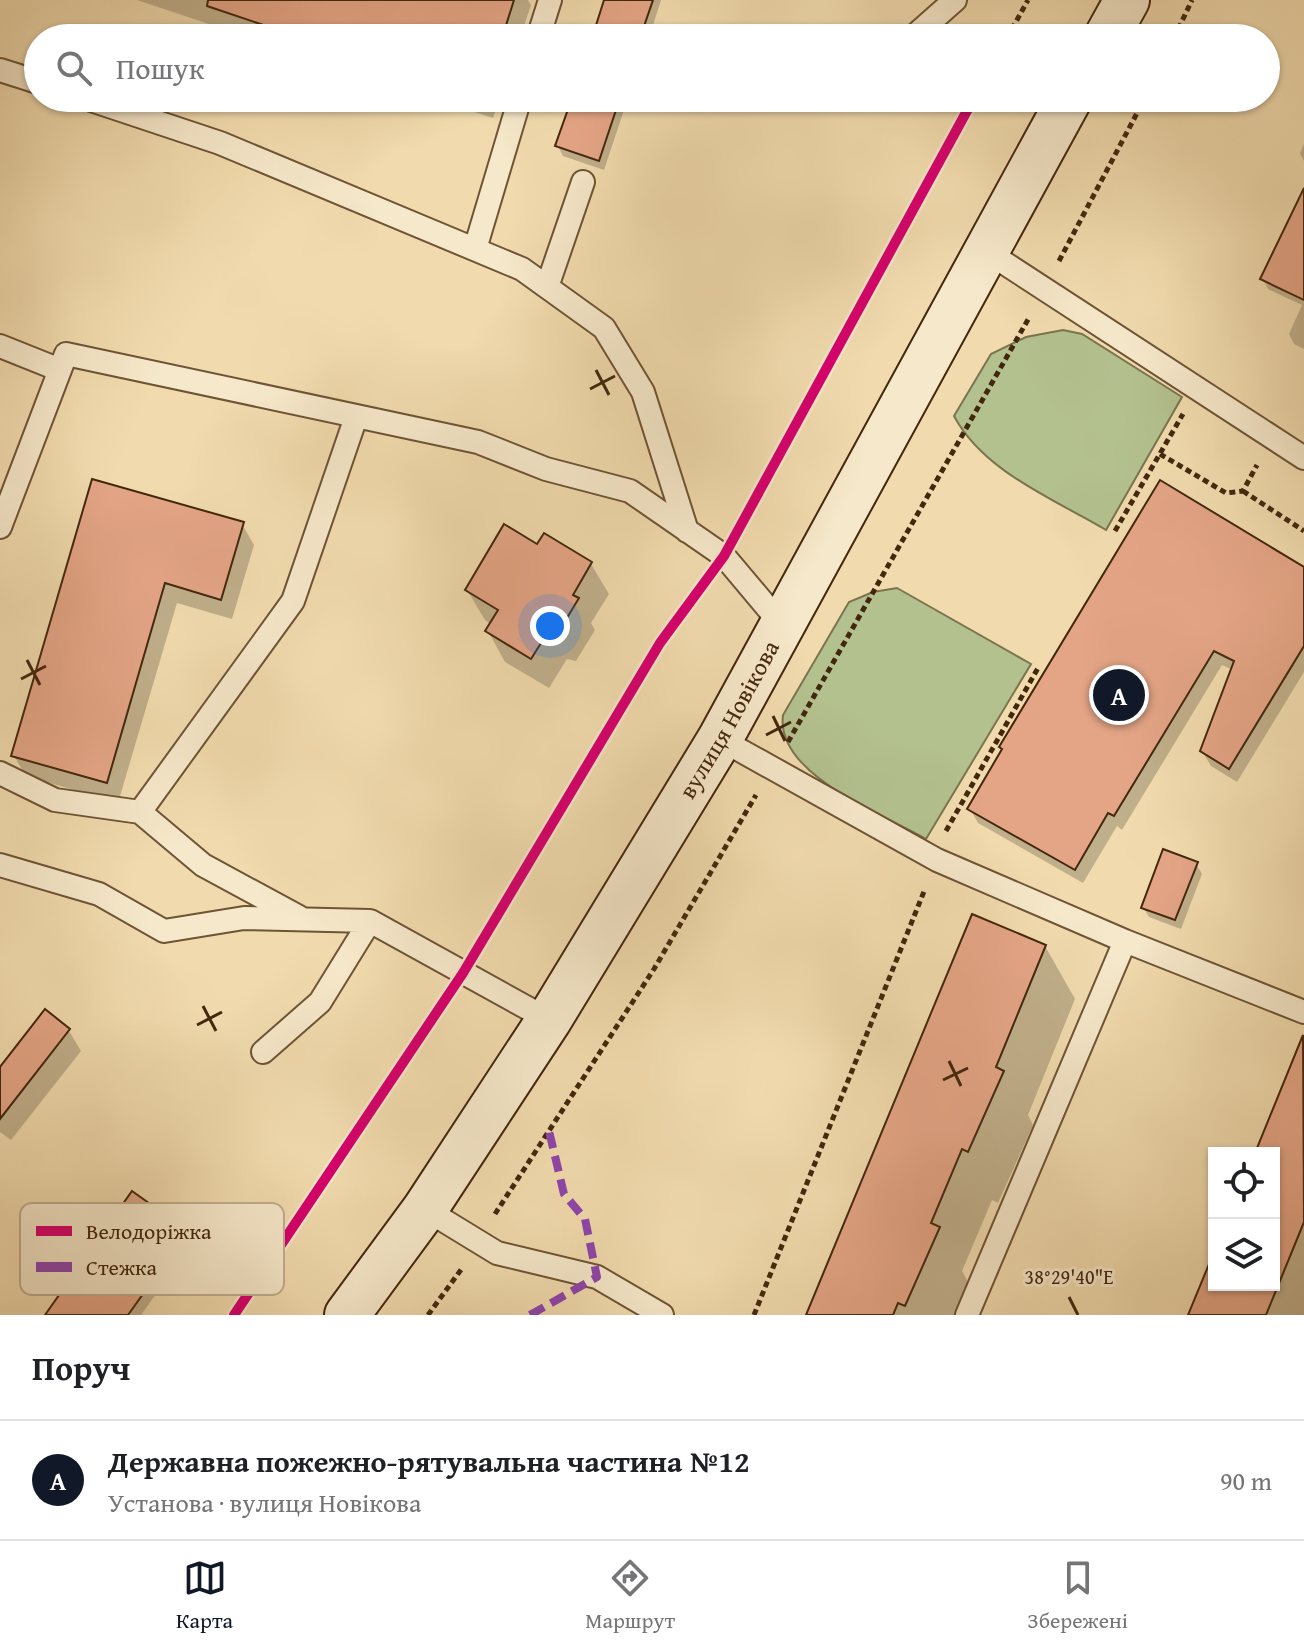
<!DOCTYPE html>
<html lang="uk">
<meta charset="utf-8">
<style>
body{margin:0;font-family:"Gentium Book Plus",serif;background:#f6f6f6;color:#202124}
.controls{position:absolute;right:24px;bottom:24px;display:grid;overflow:hidden;border-radius:0px;box-shadow:0 2px 6px #0004}
.controls button{width:72px;height:72px;display:grid;place-items:center;padding:0;border:0;border-bottom:2px solid #e0e0e0;background:#fff;color:#202124;font:40px sans-serif}
.you{position:absolute;left:550px;top:626px;width:28px;height:28px;margin:-20px;border:6px solid #fff;border-radius:50%;background:#1a73e8;box-shadow:0 0 0 12px #1a73e833}
.badge{display:grid;place-items:center;width:52px;height:52px;border-radius:50%;background:#111827;color:#fff;font-size:26px;font-weight:700}
.pin{position:absolute;translate:-50% -50%;border:4px solid #fff;box-shadow:0 2px 8px #0006}
.list{margin:0;padding:0;list-style:none}
h2{display:flex;justify-content:space-between;align-items:center;height:104px;margin:0;padding:0 32px;font-size:34px}
h2 small{font-size:26px;font-weight:400;color:#757577}
.list li{display:grid;grid-template-columns:52px 1fr auto;gap:24px;align-items:center;box-sizing:border-box;height:120px;padding:0 32px;border-top:2px solid #e0e0e0}
.list b{display:block;font-size:30px;white-space:nowrap}
.list p{margin:0;font-size:26px;white-space:nowrap;color:#757577}
.list em{font-size:26px;font-style:normal;color:#757577}
.icon{flex:none;width:44px;height:44px;fill:none;stroke:currentColor;stroke-width:2;stroke-linecap:round;stroke-linejoin:round}
.map{position:relative;flex:none;width:1304px;height:1315px;overflow:hidden}
.search{position:absolute;background:#fff;box-shadow:0 2px 6px #0004;left:24px;right:24px;top:24px;height:88px;display:flex;align-items:center;gap:20px;box-sizing:border-box;padding:0 28px;border-radius:44px;color:#757577;font-size:30px}
.sheet{height:224px;background:#fff}
nav{display:flex;justify-content:space-around;align-items:center;box-sizing:border-box;height:112px;border-top:2px solid #e0e0e0;background:#fff;font-size:22px;color:#757577}
nav a{display:grid;justify-items:center;gap:4px}
nav .on{color:#111827}
.map>svg:first-child{display:block}
</style>
<div class="map">
<svg width="1304" height="1315" viewBox="0 0 1304 1315">
<rect width="100%" height="100%" fill="#f1dbae"/>
<filter id="stains"><feTurbulence type="fractalNoise" baseFrequency=".0025" numOctaves="4"/><feColorMatrix values="0 0 0 0 .2 0 0 0 0 .09 0 0 0 0 .02 0 0 0 .5 -.17"/></filter>
<radialGradient id="worn" r=".72"><stop offset=".6" stop-color="#630" stop-opacity="0"/><stop offset="1" stop-color="#630" stop-opacity=".3"/></radialGradient>
<path fill="#b3c18f" stroke="#7b744e" stroke-width="2" d="M1063,330L1082,334L1182,397L1106,530C1054,499 984,472 954,416L991,354L1026,337Z
M897,588L1031,664L926,839C882,814 775,774 783,715L849,602L873,592Z"/>
<path fill="#0003" d="M137,0H528L531,5L520,38H251Z
M607,0H661L649,38H594Z
M431,98H500L493,118Z
M574,98H628L604,170L563,156L558,146Z
M1304,144V161L1300,153Z
M1304,193V349L1294,344L1289,334L1302,305L1268,289L1263,279Z
M94,481L242,524L254,545L232,619L177,603L118,803L26,776L14,756Z
M544,536L591,564L609,594L591,623L595,630L576,661L567,659L549,688L505,662L488,631L492,625L485,620L467,590L538,546Z
M1304,569V672L1237,782L1211,766L1202,751L1233,670L1222,665L1122,830L1117,826L1083,883L978,823L970,809Z
M1196,864L1202,874L1181,929L1149,917L1143,907Z
M1045,946L1075,999L1028,1115L1033,1125L998,1203L992,1200L962,1271L968,1282L954,1315H808Z
M69,1031L81,1051L11,1140L0,1132V1070Z
M1297,1055L1304,1058V1315H1190L1214,1257V1285H1274V1153H1257Z
M187,1232L193,1242L141,1315H48Z"/>
<path fill="#e4a586" stroke="#43270d" stroke-width="2" d="M208,0H514L502,38H302L207,6Z
M604,0H653L640,38H592Z
M572,98H620L599,161L555,146Z
M1304,188V300L1260,279Z
M92,479L244,522L221,600L165,583L107,783L11,756Z
M1160,480L1304,567V646L1229,769L1200,751L1234,661L1214,651L1114,816L1108,813L1075,870L967,809L1002,749L999,747Z
M504,524L537,544L544,533L592,562L573,595L579,598L559,631L550,629L531,659L485,631L498,610L465,590Z
M1163,849L1198,862L1175,920L1141,908Z
M972,914L1046,945L996,1067L1004,1071L968,1152L962,1149L931,1223L940,1227L905,1306L898,1303L893,1315H806Z
M45,1009L70,1029L0,1119V1067Z
M1303,1035L1304,1222L1293,1249L1266,1315H1188L1214,1252V1285H1274V1153H1255Z
M132,1191L188,1231L128,1315H45Z"/>
<g fill="none" stroke-linecap="round" stroke-linejoin="round">
<g stroke="#6e5435" stroke-width="26">
<path id="service" d="M538,38L550,0
M912,38L955,0
M0,70L38,82
M85,98L220,143L522,269L604,328L643,392L687,531
M475,249L520,98
M986,251L1304,458
M547,287L583,182
M0,346L60,370
M0,527L66,354L478,442L546,469L630,491L724,556L782,625
M720,739L937,860L1125,941L1304,1012
M0,773L55,800L140,812L203,865L299,917
M140,812L293,601L356,417
M0,865L99,894L164,931L244,918L370,921L549,1020
M263,1052L320,1002L370,921
M425,1209L497,1253L597,1277L662,1315
M967,1315L1125,941"/>
</g>
<g stroke="#43270d" stroke-width="48">
<g id="secondary">
<path d="M1106,38L1127,0"/>
<path id="s1" d="M347,1315L425,1209L549,1020L720,739L1070,98"/>
</g>
</g>
<path stroke="#43270d" stroke-width="5" stroke-dasharray="6 4" stroke-linecap="butt" d="M1007,38L1028,0
M1174,38L1192,0
M1059,261L1145,98
M1160,454L1226,493L1243,491L1257,465
M1243,491L1304,531
M740,527L974,98
M1115,531L1183,414
M788,742L1030,316
M946,831L1038,668
M478,947L660,643L704,582
M495,1214L654,969L756,795
M234,1315L445,1000
M428,1315L463,1267
M754,1315L925,889"/>
<use href="#service" stroke="#f6e8ca" stroke-width="22"/>
<use href="#secondary" stroke="#f6e8ca" stroke-width="44"/>
<path stroke="#8e44ad" stroke-width="8" stroke-dasharray="16 8" stroke-linecap="butt" d="M530,1315L597,1277L585,1219L564,1194L549,1131"/>
<g stroke="#f6e8ca" stroke-width="15">
<path id="cycleway" d="M234,1315L463,973L660,643L724,556L974,98"/>
</g>
<use href="#cycleway" stroke="#d6006c" stroke-width="10"/>
</g>
<path fill="none" stroke="#43270d" stroke-width="3" d="M596,370L609,395M590,389L615,376M27,660L40,685M21,679L46,666M773,716L785,741M766,735L791,722M203,1006L216,1031M197,1025L222,1012M949,1061L961,1086M943,1080L968,1068M1069,1297L1078,1315"/>
<g text-anchor="middle" stroke-width="6" stroke-linejoin="round" paint-order="stroke">
<g font-size="24" fill="#43270d" stroke="#f6e8ca">
<text dy="8" stroke="none"><textPath href="#s1" startOffset="708">вулиця Новікова</textPath></text>
</g>
</g>
<rect x="20" y="1203" width="264" height="92" rx="12" fill="#f6e8ca" stroke="#c0ae91" stroke-width="2"/>
<rect x="36" y="1226" width="36" height="10" fill="#d6006c"/>
<rect x="36" y="1262" width="36" height="10" fill="#8e44ad"/>
<g font-size="22" fill="#43270d">
<text x="86" y="1239">Велодоріжка</text>
<text x="86" y="1275">Стежка</text>
</g>
<g font-size="20" text-anchor="middle" fill="#43270d" stroke="#f6e8ca" stroke-width="6" stroke-linejoin="round" paint-order="stroke">
<text x="1069" y="1284">38°29'40"E</text>
</g>
<rect width="100%" height="100%" filter="url(#stains)"/>
<rect width="100%" height="100%" fill="url(#worn)"/>
</svg>
<div class="controls">
<button><svg class="icon" aria-label="locate" viewBox="0 0 24 24"><circle cx="12" cy="12" r="6"/><path d="M12 2v4M12 18v4M2 12h4M18 12h4"/></svg></button>
<button><svg class="icon" aria-label="layers" viewBox="0 0 24 24"><path d="M12 4l9 5-9 5-9-5zM3 14l9 5 9-5"/></svg></button>
</div>
<div class="you"></div>
<div class="pin badge" style="left:1119px;top:695px">A</div>
<div class="search"><svg class="icon" aria-label="search" viewBox="0 0 24 24"><circle cx="10" cy="10" r="6"/><path d="M15 15l6 6"/></svg>Пошук</div>
</div>
<section class="sheet">
<h2>Поруч<small></small></h2>
<ul class="list">
<li><span class="badge">A</span><div><b>Державна пожежно-рятувальна частина №12</b><p>Установа · вулиця Новікова</p></div><em>90 m</em></li>
</ul>
</section>
<nav>
<a class="on"><svg class="icon" aria-label="map" viewBox="0 0 24 24"><path d="M3 6l6-2 6 2 6-2v14l-6 2-6-2-6 2zM9 4v14M15 6v14"/></svg>Карта</a>
<a><svg class="icon" aria-label="directions" viewBox="0 0 24 24"><path d="M12 3l9 9-9 9-9-9zM9 14v-3h6M13 9l2 2-2 2"/></svg>Маршрут</a>
<a><svg class="icon" aria-label="saved" viewBox="0 0 24 24"><path d="M7 4h10v16l-5-4-5 4z"/></svg>Збережені</a>
</nav>
